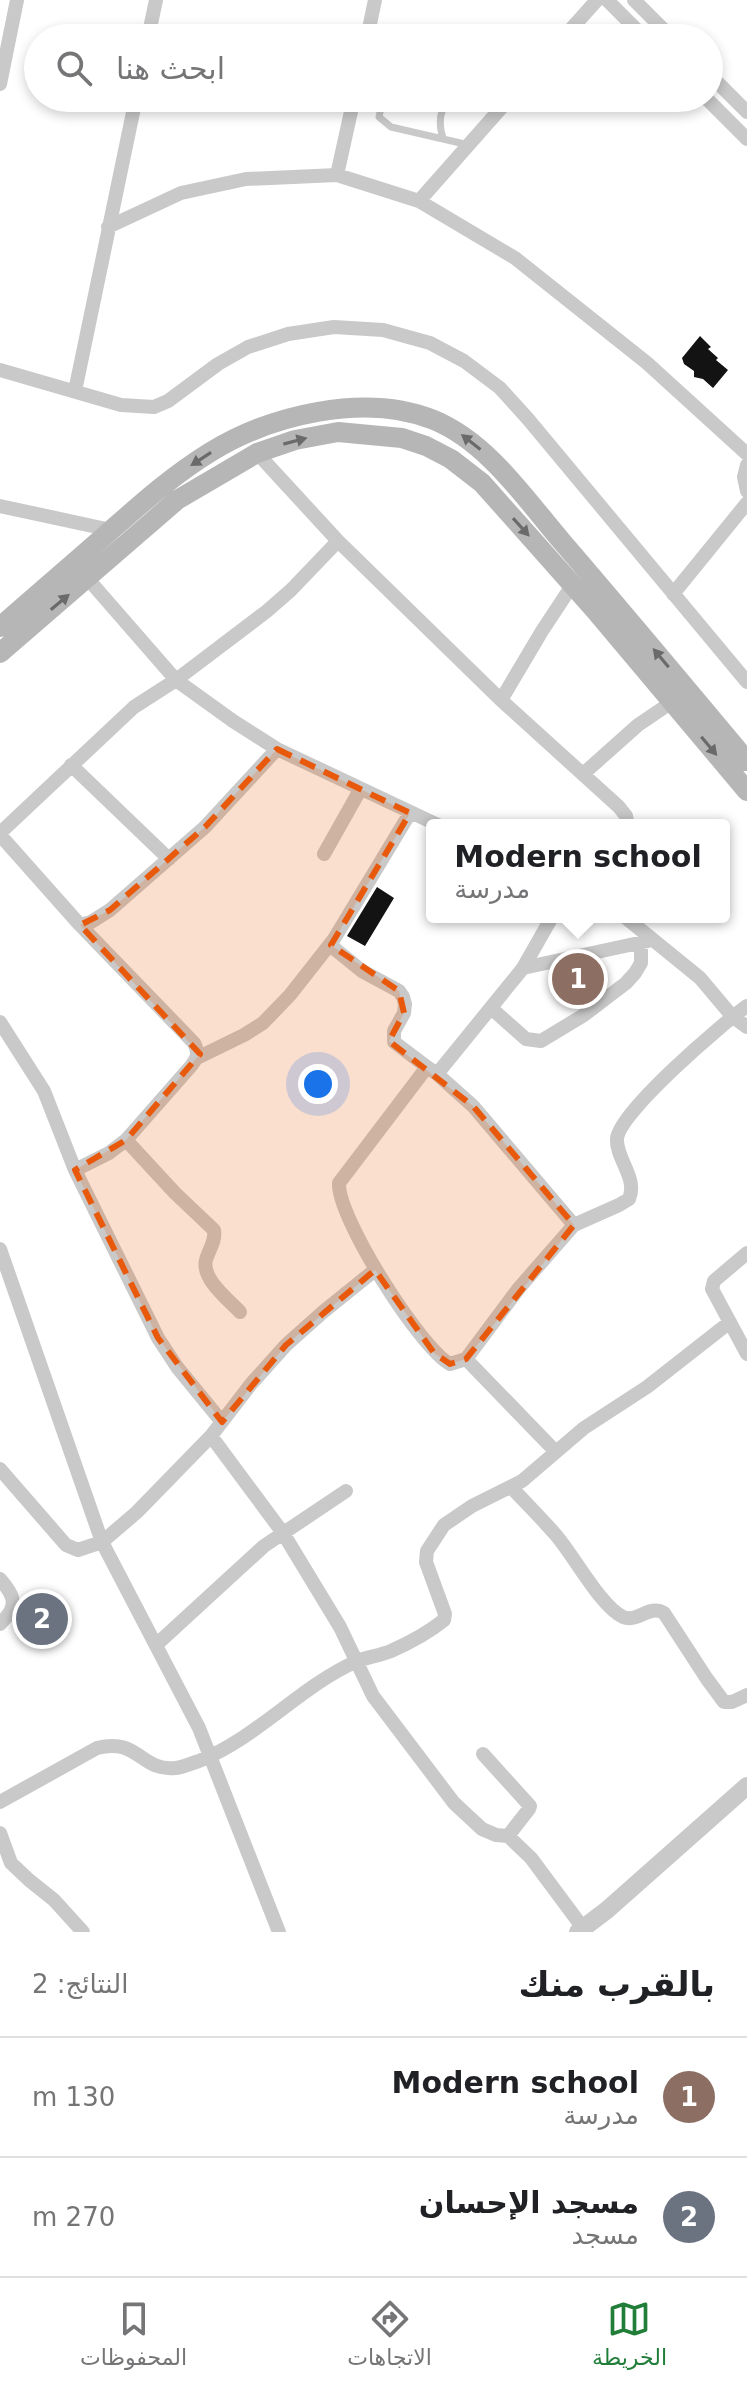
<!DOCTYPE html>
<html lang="ar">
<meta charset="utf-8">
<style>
body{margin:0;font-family:"DejaVu Sans",Cairo,sans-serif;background:#f2f2f2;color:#202124;direction:rtl}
.you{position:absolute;left:318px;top:1084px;width:28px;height:28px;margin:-20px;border:6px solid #fff;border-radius:50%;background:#1a73e8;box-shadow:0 0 0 12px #1a73e833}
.badge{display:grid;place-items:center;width:52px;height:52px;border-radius:50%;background:#207e39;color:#fff;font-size:26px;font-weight:700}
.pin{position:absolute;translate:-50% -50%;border:4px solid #fff;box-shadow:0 2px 8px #0006}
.popup{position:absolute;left:426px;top:819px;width:304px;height:104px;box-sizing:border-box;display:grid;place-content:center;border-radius:8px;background:#fff;filter:drop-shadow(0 2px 6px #0005);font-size:26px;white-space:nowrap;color:#757577}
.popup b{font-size:30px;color:#202124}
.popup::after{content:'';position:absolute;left:50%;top:100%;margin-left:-16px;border:16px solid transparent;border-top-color:#fff}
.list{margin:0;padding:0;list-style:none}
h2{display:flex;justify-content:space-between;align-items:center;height:104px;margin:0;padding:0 32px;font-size:34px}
h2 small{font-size:26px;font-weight:400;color:#757577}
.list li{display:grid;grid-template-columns:52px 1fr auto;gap:24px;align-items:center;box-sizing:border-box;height:120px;padding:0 32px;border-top:2px solid #e0e0e0}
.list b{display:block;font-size:30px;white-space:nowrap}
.list p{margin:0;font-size:26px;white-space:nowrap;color:#757577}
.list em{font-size:26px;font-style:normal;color:#757577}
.icon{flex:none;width:44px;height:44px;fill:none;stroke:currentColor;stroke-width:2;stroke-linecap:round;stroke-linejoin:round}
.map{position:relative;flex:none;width:747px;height:1932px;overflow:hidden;direction:ltr}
.search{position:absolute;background:#fff;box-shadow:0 4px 12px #0003;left:24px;right:24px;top:24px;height:88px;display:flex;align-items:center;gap:20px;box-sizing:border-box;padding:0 28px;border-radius:44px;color:#757577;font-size:30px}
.sheet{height:344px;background:#fff}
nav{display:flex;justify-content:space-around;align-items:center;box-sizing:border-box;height:112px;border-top:2px solid #e0e0e0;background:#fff;font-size:22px;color:#757577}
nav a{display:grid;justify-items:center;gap:4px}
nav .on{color:#207e39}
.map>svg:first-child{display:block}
</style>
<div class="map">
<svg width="747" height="1932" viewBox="0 0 747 1932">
<rect width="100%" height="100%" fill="#fff"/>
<path fill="#131313" d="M700,336L711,347L708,349L718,358L716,360L728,370L713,388L703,379L694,377V371L684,364L682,358Z
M377,887L394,898L365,946L347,936Z
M594,972L604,983L586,996L582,992L569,1004L553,984L559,979L581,974L585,979Z"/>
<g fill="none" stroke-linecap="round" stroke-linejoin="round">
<path stroke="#c9c9c9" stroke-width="7" d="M383,98L379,117L391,127L469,145
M489,98L503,106
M443,138C438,123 439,110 450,98"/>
<path stroke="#c9c9c9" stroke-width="14" d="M607,0L645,38
M634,0L672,38
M148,38L156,0
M367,38L375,0
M563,38L597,0
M709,74L747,112
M0,84L17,0
M706,98L747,139
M337,175L354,98
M419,201L510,98
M108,227L181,193L246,179L337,175L419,201L515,258L647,363L747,454
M0,370L121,405L154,407L168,401L218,364L248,347L288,334L334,327L383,330L430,343L464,361L500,388L528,419L747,682
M75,391L136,98
M257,453L338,541L501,700L619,807L626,816L628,825
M747,465L744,477L747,491
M0,506L111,530
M88,579L176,680L233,721L277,749L438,825
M673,594L747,503
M501,700L542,631L573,584
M71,765L169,859
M583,774L638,725L672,702
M0,833L134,707L176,680L267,611L291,590L338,541
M0,835L80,925L194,1043C199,1053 198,1057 191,1066L126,1140L109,1153L75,1170
M324,854L360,790
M625,917L700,978L732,1016L747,1027
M80,925L91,922L110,910L205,827L277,749
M330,945L362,971L399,991L403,997L405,1004L404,1013L394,1031V1042L427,1067
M523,968L648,941
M491,1008L526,1039L541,1041L584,1015L626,983L635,973L641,963V942
M0,1022L44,1091L75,1170L158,1338L177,1367L222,1422
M197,1058L244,1035L263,1023L290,995L334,939L410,813
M437,1074L473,1106L574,1225
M126,1140L175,1193L214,1230C216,1241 209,1249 206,1260C201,1279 229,1300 240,1312
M0,1249L102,1542L199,1728L279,1932
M747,1253L714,1281L712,1289L747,1354
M466,1359L450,1364C420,1348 337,1217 339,1183L427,1067L437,1074L523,968L552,917
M211,1436L283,1533L340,1627L373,1696L454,1803L482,1829L496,1835L508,1836L531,1858L583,1928
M556,1452L466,1359L519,1288L574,1225L619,1205L629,1199C638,1178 616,1159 617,1139C618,1113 723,1023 747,1006
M0,1469L66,1545L78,1550L102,1542L137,1512L211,1436L251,1384L286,1345L323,1312L375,1270
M512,1488C526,1503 541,1518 555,1534C573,1554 600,1606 623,1617C638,1623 649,1604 664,1613L707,1679L724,1702H732L747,1695
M0,1579C16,1598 18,1606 0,1624
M156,1645L264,1546L346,1491
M483,1754L530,1806L529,1809L508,1836
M0,1802L97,1748C139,1737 140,1772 176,1768C184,1767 192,1763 199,1761C257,1738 300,1687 355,1662C366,1657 379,1656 391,1651C409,1643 428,1633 444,1620L445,1614L426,1562L427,1551L444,1525L472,1506L522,1481L584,1428L647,1387L730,1322
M0,1833L11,1863L29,1880L54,1900L83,1932"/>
<path stroke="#c9c9c9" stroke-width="18" d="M578,1932L607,1910L747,1786"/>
<path stroke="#b6b6b6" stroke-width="20" d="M0,627C36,595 73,564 109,532C142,503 172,476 209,453C270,415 365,392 434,420C489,443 526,500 564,544C626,616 686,688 747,761
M0,653L177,500L257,453L295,440L338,432L402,438L426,446L451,459L482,483L594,609L747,791"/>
</g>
<defs><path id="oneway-solid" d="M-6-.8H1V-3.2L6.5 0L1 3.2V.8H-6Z" transform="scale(2)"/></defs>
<g fill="#6a6a6a">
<use href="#oneway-solid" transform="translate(295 441) rotate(-15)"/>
<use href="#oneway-solid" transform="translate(471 442) rotate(-142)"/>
<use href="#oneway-solid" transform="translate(201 459) rotate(147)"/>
<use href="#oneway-solid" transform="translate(521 527) rotate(48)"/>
<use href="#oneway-solid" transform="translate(60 602) rotate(-40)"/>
<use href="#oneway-solid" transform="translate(661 658) rotate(-130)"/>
<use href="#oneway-solid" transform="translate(709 746) rotate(50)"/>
</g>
<path fill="#e8590c" fill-opacity="0.2" stroke="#e8590c" stroke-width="6" stroke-dasharray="16 10" stroke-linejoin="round" d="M277,749L410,813L331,945L399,991L404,1013L389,1041L473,1106L574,1225L466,1359L450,1364L434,1353L375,1270L286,1345L222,1422L158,1338L75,1170L126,1140L200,1054L80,925L110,910L205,827Z"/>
</svg>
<div class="you"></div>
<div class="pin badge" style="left:578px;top:979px;background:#8d6e63">1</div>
<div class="popup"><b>Modern school</b>مدرسة</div>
<div class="pin badge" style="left:42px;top:1619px;background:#6b7280">2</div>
<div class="search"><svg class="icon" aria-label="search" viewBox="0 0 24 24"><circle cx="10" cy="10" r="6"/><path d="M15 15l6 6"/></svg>ابحث هنا</div>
</div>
<section class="sheet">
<h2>بالقرب منك<small>النتائج: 2</small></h2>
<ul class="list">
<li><span class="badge" style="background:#8d6e63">1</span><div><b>Modern school</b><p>مدرسة</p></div><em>130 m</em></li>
<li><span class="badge" style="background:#6b7280">2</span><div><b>مسجد الإحسان</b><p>مسجد</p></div><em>270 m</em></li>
</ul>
</section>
<nav>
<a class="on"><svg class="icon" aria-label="map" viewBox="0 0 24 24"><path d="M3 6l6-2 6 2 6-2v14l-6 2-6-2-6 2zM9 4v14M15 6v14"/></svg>الخريطة</a>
<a><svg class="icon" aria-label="directions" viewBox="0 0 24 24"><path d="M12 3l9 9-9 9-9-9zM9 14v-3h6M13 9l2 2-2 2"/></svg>الاتجاهات</a>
<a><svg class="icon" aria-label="saved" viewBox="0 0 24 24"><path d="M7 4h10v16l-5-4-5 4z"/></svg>المحفوظات</a>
</nav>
